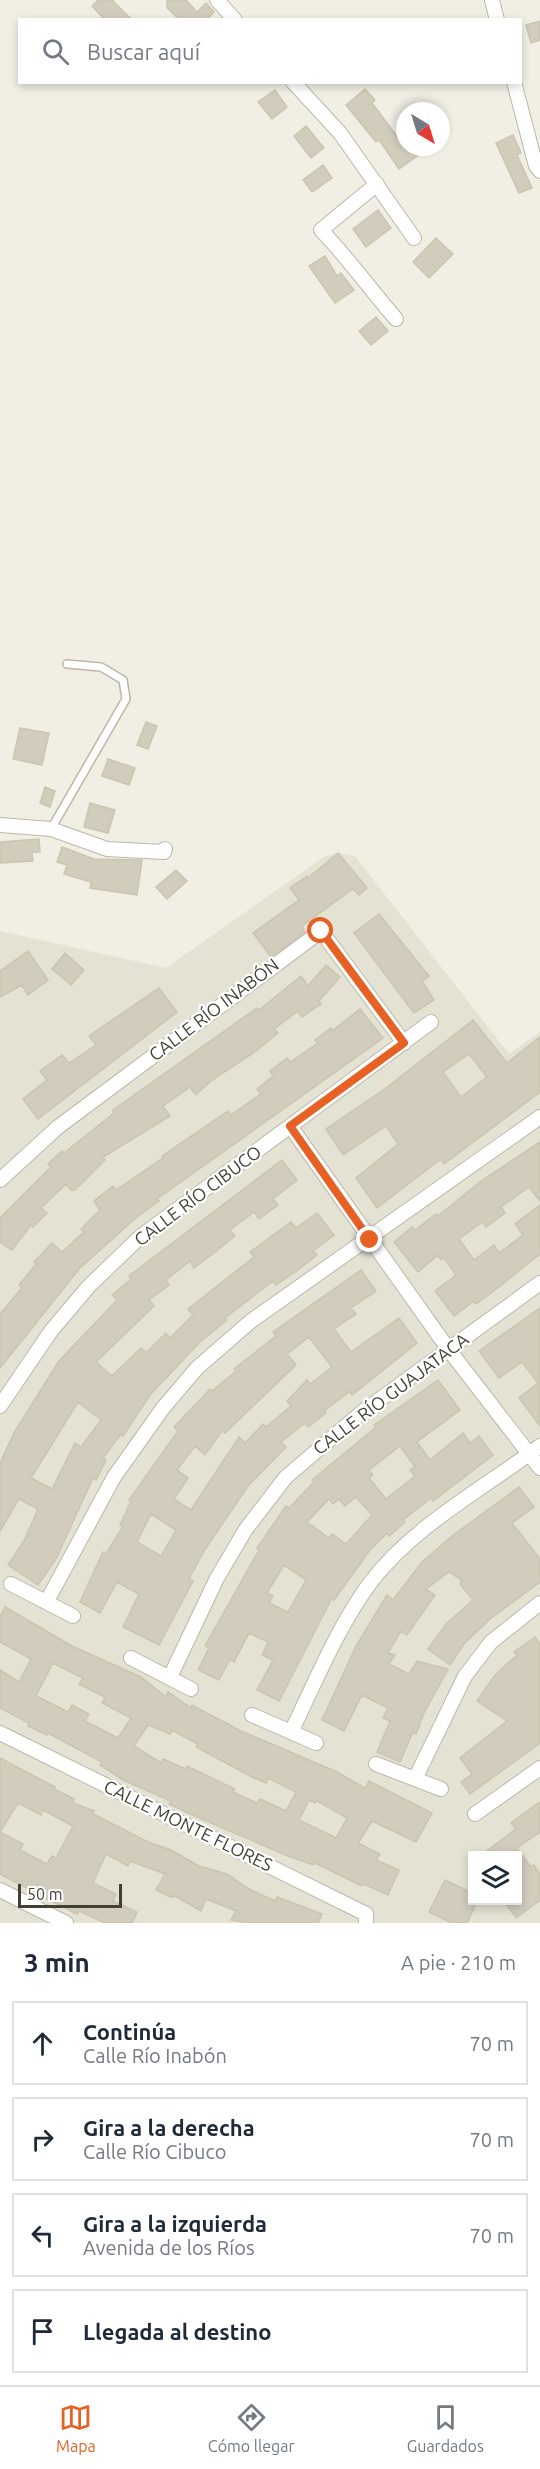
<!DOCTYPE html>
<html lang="es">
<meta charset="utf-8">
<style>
body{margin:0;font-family:Ubuntu,sans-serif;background:#f6f6f7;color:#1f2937}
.controls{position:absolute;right:18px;bottom:18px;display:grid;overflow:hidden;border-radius:0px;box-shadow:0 3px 9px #0003}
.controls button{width:54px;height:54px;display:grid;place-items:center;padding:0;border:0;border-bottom:2px solid #e0e1e3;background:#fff;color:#1f2937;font:30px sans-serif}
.compass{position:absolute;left:396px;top:102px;width:54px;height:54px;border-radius:50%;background:#fff;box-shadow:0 3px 9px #0003;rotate:142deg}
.scale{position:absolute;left:18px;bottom:15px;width:104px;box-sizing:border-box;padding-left:6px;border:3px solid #423f35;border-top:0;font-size:16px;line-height:21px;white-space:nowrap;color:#423f35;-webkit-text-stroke:4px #fff;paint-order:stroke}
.stop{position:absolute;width:18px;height:18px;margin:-14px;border:4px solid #e86124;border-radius:50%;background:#fff}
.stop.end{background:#e86124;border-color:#fff;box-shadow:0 2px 6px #0008}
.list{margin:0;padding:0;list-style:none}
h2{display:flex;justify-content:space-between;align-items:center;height:78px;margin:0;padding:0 24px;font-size:26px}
h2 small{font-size:20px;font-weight:400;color:#747a83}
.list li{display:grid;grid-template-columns:39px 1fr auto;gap:18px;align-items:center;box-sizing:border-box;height:84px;margin:0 12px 12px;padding:0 12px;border:2px solid #e0e1e3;border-radius:0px}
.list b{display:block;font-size:22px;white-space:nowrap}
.list p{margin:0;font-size:20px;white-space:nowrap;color:#747a83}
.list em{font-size:20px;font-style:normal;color:#747a83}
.icon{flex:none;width:33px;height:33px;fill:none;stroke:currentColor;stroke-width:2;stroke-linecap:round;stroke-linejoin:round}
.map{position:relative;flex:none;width:540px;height:1923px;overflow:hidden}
.search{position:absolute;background:#fff;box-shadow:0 3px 9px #0003;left:18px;right:18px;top:18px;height:66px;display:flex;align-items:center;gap:15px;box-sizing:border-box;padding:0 21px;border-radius:0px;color:#747a83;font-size:22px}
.sheet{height:462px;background:#fff}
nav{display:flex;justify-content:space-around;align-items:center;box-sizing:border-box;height:84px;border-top:2px solid #e0e1e3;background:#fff;font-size:16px;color:#747a83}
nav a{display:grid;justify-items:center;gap:3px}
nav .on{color:#e86124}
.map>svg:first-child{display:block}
</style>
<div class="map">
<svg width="540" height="1923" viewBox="0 0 540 1923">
<rect width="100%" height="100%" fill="#f1efe4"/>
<path fill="#e4e2d3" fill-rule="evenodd" d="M338,853L355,856L509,1054L540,1032V1923H0V931L166,968L325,856ZM472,1856H518V1900H472Z"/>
<path fill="#d1ccbb" stroke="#cbc5af" stroke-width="1.5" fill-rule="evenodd" d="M98,0H112L132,20H105L92,6Z
M167,0H186L197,12L206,3L214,12L206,20H180L167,8Z
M540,21V40L531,43L526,25Z
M365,89L375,100L372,103L405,147H415L420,154L399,169L379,140L376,142L346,105Z
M275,90L287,107L272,119L258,102Z
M306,126L324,148L311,158L294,136Z
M513,135L521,153L517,155L532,188L519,193L496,143Z
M323,165L332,178L312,192L303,180Z
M378,210L391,228L366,247L353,229Z
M436,238L453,254L429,278L413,262Z
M325,256L337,276L341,273L354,290L335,303L309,266Z
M376,317L388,331L371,345L359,331Z
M146,722L157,726L148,749L137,745Z
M20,728L49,733L42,765L13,759Z
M108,759L135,768L129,785L102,776Z
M45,787L55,791L50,807L40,803Z
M90,803L115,810L108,833L84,827Z
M39,839L40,852H32L33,861L0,863V842Z
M62,847L94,859L142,860L137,895L90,888L91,882L64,874L67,865L57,862Z
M338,853L367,888L359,895L353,889L339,899L302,926L305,932L271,957L253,933L299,900L290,888L307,876L308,878Z
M176,870L187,881L167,899L156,887Z
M379,914L429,976L422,981L434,1000L414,1013L354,933Z
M28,951L48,980L28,995L22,985L0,997V971Z
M65,953L84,970L71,985L52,969Z
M326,965L340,977L319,1001L321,1004L302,1017L298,1011L274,1029L278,1033L256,1051L211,1081L196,1095L190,1087L163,1106L170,1116L103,1157L105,1160L75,1190H71L66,1184L41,1208L47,1213L33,1227L31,1225L12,1250L0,1242V1218L51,1167L48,1164L62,1151L64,1153L114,1113L113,1110L257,1008L259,1010L301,976L308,986Z
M159,988L177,1012L38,1119L23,1099L47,1080L40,1071L62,1055L69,1063L96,1045L89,1036Z
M360,1009L383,1038L157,1199L159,1201L137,1217L80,1268L0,1368V1314L22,1288L19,1285L36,1264L34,1262L52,1243L62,1252L84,1232L81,1229L100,1210L94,1201L113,1186L116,1190L163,1158L162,1156L228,1111L231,1115L261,1094L257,1089L273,1076L270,1071L287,1058L290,1062L318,1043L315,1040L331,1028L332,1031Z
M473,1020L507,1063L540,1037V1092L444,1164L441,1159L377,1208L356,1178L398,1144L386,1126L343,1155L326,1129L386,1088ZM469,1054L487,1077L461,1097L443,1072Z
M540,1142V1201L529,1187L501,1207L505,1213L486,1227L482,1222L459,1239L474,1260L494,1245L499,1253L523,1235L515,1224L540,1205V1254L495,1290L476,1304L474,1301L454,1316L435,1291L456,1275L444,1258L441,1260L438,1255L418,1272L394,1242L412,1227L415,1230L436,1214L438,1216L481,1181Z
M282,1160L297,1180L273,1199L278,1205L259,1219L254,1212L230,1230L235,1236L214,1253L194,1268L190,1261L166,1280L169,1285L149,1300L154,1306L96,1362L112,1376L141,1348L146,1353L166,1333L170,1338L193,1315L188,1309L254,1257L250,1252L291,1222L296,1228L317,1213L334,1235L313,1251L317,1255L298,1270L276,1285L273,1281L225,1318L227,1320L200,1342L150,1395L123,1436L121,1434L103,1458L106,1460L96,1480L93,1478L56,1559L38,1585L8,1565L25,1539L38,1509L19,1499L0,1531V1463L15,1431L59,1361L117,1300L112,1295L131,1279L129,1276ZM78,1402L101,1420L81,1447L75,1443L52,1489L31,1478Z
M361,1270L376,1291L351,1308L356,1314L334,1329L351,1352L399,1318L417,1343L352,1395L350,1391L324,1411L326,1413L308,1427L305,1423L281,1442L286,1447L248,1486L204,1551L189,1579L193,1581L159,1645L123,1627L139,1594L117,1582L100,1613L80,1602L103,1552L106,1554L123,1526L120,1525L131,1501L129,1500L178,1431L174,1427L210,1389L212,1391L236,1371L234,1369L276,1336L273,1332ZM309,1337L332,1367L310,1384L307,1380L287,1401L291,1406L266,1427L263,1424L245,1443L239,1437L191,1510L174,1499L188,1478L177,1470L195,1446L205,1455L222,1431L225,1433L296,1365L287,1354ZM151,1514L176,1530L161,1556L137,1542Z
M540,1308V1426L519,1398L538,1383L522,1362L499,1378L479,1351Z
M438,1380L460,1410L417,1442L430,1460L463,1433L470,1443L479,1436L493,1455L433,1501L431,1498L403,1520L405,1522L389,1536L387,1533L370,1550L334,1600L332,1598L279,1701L257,1690L273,1660L262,1655L268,1642L249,1633L234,1662L230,1659L219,1680L198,1670L209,1648L205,1646L259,1550L257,1548L286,1506L289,1508L314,1482L312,1480L376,1427L374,1425ZM400,1446L415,1467L410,1470L415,1476L386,1499L369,1478L373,1475L369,1470ZM356,1497L372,1515L346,1544L332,1534L329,1538L307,1522L329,1499L333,1504L339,1499L345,1506ZM284,1565L306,1580L288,1612L269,1603L273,1596L267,1593Z
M519,1487L534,1507L512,1523L540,1559V1582L490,1619L464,1644L450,1665L428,1649L447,1623L473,1600L460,1584L462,1580L449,1572L426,1589L435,1595L407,1635L401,1631L388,1653L395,1655L389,1664L409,1674L417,1661L448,1669L424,1713L416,1734L413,1732L400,1762L377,1752L390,1721L383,1718L388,1708L362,1695L344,1731L322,1720L356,1646L387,1595L393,1600L422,1562L452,1536Z
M5,1607L72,1646L141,1677L166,1697L168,1692L191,1708L192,1705L239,1730L337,1772L365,1788L369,1781L432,1813L416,1842L372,1821L358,1843L380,1854L376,1860L399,1870L388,1895L364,1884L362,1886L315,1863L313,1865L288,1856L190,1814L169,1804L171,1801L123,1780L100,1765L102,1762L48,1733L47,1735L28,1726L29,1723L0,1708V1670L19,1682L31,1659L0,1642V1616ZM53,1663L83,1678L79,1684L105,1697L102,1703L131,1718L118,1738L85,1721L89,1714L72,1705L68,1712L36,1696ZM148,1725L170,1734L172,1730L198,1744L196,1747L252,1777L266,1783L268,1778L296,1792L286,1811L260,1799L257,1803L233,1792L235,1789L187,1766L186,1769L163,1759L161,1763L134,1746ZM309,1800L315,1803L316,1800L347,1818L336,1838L299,1820Z
M535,1637L540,1644V1743L470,1794L461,1782L472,1774L460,1758L507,1721L477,1701L495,1675L517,1655L514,1652Z
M0,1758L55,1787L54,1789L74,1799L73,1803L94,1811L93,1814L148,1842L171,1850L199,1866L227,1874L249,1889L275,1901L277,1897L322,1914L318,1923H248L231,1920L236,1911L206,1899L201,1911L173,1895L172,1898L156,1890L165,1874L130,1861L128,1866L106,1854L93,1883L116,1894L113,1901L137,1912L132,1923H105L79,1911L77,1914L53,1902L0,1874V1832L23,1844L20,1850L47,1864L52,1856L56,1858L73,1826L43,1810L41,1815L18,1803L0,1832Z
M540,1802V1832L517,1848L531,1867L534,1865L540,1874V1900L516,1918L503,1900H518V1856H480L516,1829L511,1823Z
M445,1880L472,1893V1900H478L467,1923H452L429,1912Z"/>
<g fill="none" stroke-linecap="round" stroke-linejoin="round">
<g stroke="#bbb8a8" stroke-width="10">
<path id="service" d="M51,829L126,699L123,680L101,667L67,664"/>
</g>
<g stroke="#bbb8a8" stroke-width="16">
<path id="minor" d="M217,0L235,20
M492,0L497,20
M293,82L340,133L414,238
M514,82L536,166L540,171
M377,184L321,230C348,258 370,289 396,319
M0,825L51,829L107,849L164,852L165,849
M290,1126L449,1350L540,1468
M0,1180L58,1127L321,931L404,1043
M0,1406L51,1331L89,1286L140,1237L431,1022
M11,1584L73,1616
M47,1601L114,1477L163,1408L197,1368L251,1321L540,1117
M131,1658L191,1689
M170,1677L217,1578L246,1529L286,1477L361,1413L540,1283
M252,1715L316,1743
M291,1732C315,1683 337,1628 370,1583C412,1527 484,1488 540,1446
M0,1733L366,1914V1923
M376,1764L441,1789
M415,1779L465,1676L491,1642L540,1603
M475,1814L540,1768
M0,1890L66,1923"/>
</g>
<use href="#service" stroke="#fff" stroke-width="7"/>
<use href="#minor" stroke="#fff" stroke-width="14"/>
</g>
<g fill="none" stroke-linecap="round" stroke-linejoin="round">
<path stroke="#e86124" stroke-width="8" d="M321,931L404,1043L290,1126L370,1240"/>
</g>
<g text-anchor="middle" stroke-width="4.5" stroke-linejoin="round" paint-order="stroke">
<g font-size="18" fill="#423f35" stroke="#fff">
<text transform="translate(214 1010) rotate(-37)" y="6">CALLE RÍO INABÓN</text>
<text transform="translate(198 1196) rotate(-37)" y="6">CALLE RÍO CIBUCO</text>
<text transform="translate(391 1394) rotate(-37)" y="6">CALLE RÍO GUAJATACA</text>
<text transform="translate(188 1826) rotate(26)" y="6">CALLE MONTE FLORES</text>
</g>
</g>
</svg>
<div class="controls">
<button><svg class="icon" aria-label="layers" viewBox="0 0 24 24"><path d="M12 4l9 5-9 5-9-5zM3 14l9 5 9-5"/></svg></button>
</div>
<svg class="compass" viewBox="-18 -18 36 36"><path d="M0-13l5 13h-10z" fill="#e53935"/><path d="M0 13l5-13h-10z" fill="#747a83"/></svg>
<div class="scale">50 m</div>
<div class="stop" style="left:321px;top:931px"></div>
<div class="stop end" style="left:370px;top:1240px"></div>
<div class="search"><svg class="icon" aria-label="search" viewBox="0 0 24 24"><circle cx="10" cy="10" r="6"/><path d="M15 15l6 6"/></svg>Buscar aquí</div>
</div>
<section class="sheet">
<h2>3 min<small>A pie · 210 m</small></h2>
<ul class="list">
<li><svg class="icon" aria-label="ahead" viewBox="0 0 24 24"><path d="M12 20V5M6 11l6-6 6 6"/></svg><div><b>Continúa</b><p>Calle Río Inabón</p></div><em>70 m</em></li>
<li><svg class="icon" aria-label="right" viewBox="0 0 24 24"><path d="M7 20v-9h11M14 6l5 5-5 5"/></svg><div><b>Gira a la derecha</b><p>Calle Río Cibuco</p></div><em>70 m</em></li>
<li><svg class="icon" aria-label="left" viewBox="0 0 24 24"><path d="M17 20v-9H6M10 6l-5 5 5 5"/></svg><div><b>Gira a la izquierda</b><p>Avenida de los Ríos</p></div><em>70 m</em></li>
<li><svg class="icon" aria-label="arrive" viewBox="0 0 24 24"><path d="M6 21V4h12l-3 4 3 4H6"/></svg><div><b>Llegada al destino</b></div></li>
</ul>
</section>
<nav>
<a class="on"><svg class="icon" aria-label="map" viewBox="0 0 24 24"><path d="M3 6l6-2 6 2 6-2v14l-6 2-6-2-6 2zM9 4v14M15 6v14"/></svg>Mapa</a>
<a><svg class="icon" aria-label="directions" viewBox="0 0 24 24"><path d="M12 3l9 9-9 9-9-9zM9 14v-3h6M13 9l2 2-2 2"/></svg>Cómo llegar</a>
<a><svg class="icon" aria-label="saved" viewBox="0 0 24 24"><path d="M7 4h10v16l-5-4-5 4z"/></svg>Guardados</a>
</nav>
